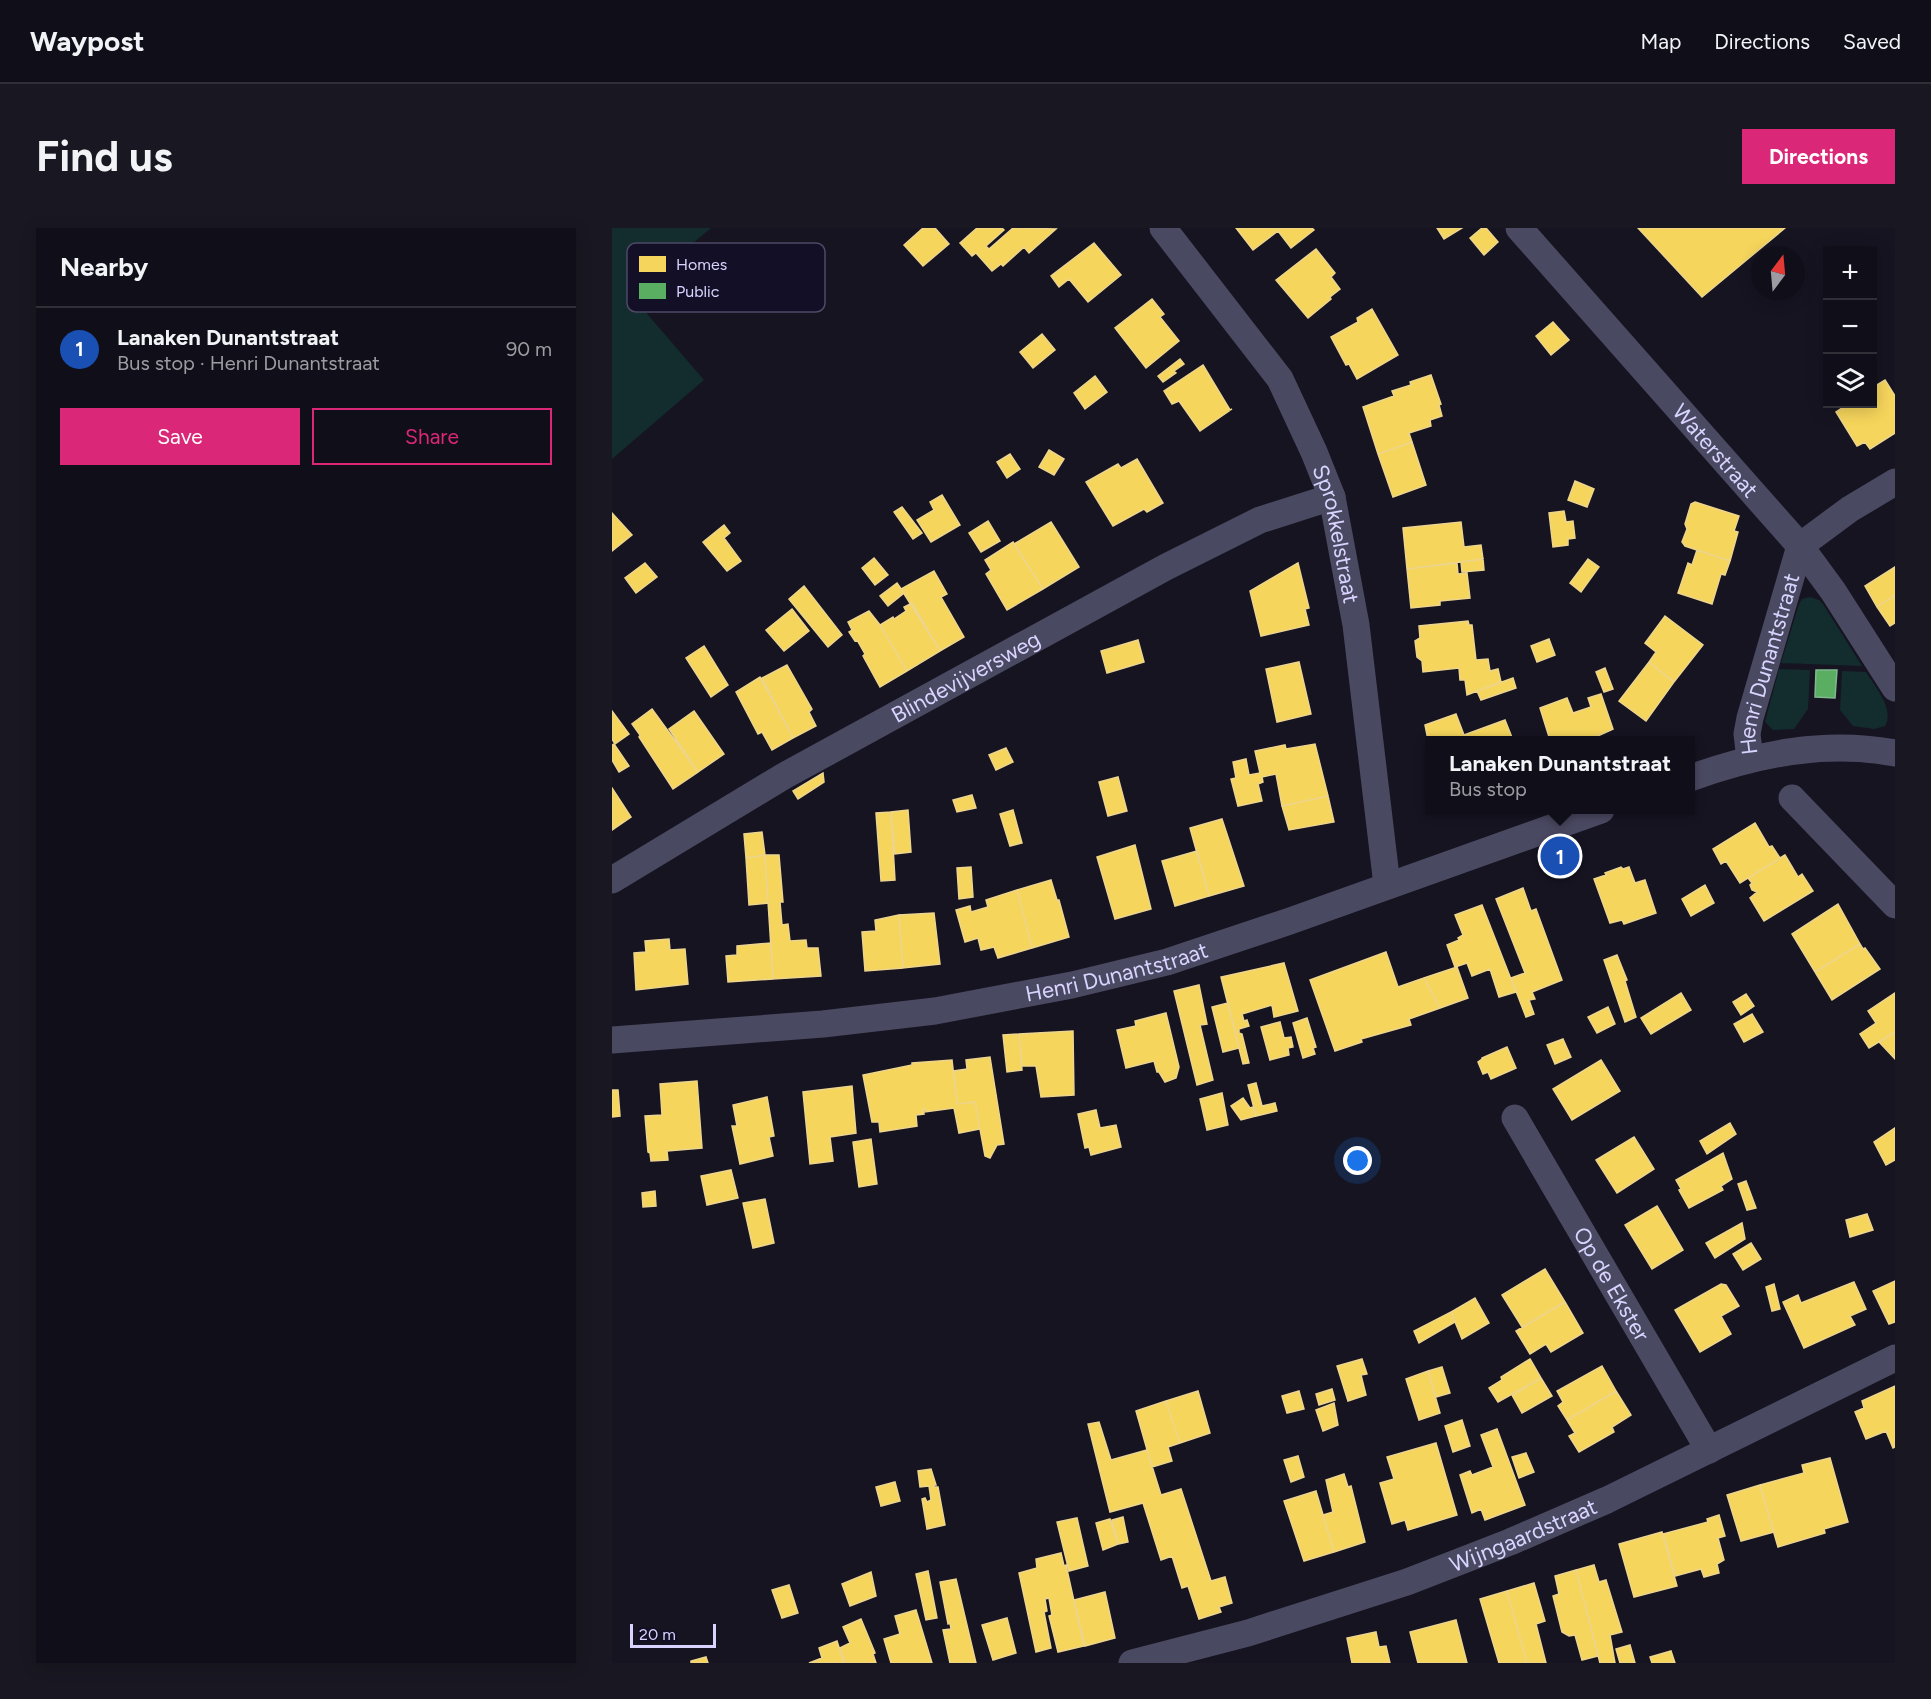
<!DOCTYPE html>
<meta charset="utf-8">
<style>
body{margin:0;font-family:Figtree,sans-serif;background:#191822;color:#f1f3f6}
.controls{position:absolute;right:18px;top:18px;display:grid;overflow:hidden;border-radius:0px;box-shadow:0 3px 15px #0003}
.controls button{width:54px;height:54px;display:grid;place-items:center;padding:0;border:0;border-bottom:2px solid #302f38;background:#100f19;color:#f1f3f6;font:30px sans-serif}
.compass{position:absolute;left:1139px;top:18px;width:54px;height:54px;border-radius:50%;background:#100f19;box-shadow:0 3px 15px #0003;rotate:16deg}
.scale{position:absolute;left:18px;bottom:15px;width:86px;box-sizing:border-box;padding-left:6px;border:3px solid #d9d4ff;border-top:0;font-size:16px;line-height:21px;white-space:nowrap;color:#d9d4ff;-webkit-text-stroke:4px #130f26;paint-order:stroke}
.you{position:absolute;left:746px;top:933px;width:21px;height:21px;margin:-15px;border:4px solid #fff;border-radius:50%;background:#1a73e8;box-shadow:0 0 0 9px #1a73e833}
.badge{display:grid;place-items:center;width:39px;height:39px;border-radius:50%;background:#db2777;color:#fff;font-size:20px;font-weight:700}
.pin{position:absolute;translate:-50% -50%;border:3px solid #fff;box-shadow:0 2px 6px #0006}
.popup{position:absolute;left:813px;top:508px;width:270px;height:78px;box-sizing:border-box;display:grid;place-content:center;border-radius:0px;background:#100f19;filter:drop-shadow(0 2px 4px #0005);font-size:20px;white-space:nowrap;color:#9c9ca2}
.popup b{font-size:22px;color:#f1f3f6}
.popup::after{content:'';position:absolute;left:50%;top:100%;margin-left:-12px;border:12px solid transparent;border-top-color:#100f19}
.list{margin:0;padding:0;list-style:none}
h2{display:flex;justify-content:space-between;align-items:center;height:78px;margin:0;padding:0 24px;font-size:26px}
h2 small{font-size:20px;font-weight:400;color:#9c9ca2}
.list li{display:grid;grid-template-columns:39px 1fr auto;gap:18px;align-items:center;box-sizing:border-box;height:84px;padding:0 24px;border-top:2px solid #302f38}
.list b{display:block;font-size:22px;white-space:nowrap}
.list p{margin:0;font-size:20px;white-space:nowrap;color:#9c9ca2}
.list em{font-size:20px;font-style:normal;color:#9c9ca2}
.actions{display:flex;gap:12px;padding:18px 24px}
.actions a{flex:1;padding:14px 0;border:2px solid #db2777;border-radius:0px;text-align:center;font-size:21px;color:#db2777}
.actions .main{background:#db2777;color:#fff}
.icon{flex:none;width:33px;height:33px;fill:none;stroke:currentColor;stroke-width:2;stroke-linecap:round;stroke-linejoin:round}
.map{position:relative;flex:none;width:1283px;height:1435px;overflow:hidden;border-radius:0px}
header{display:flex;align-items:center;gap:36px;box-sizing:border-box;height:84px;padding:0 30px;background:#100f19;border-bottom:2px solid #302f38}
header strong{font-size:28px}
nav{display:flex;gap:33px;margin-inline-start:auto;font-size:21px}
.intro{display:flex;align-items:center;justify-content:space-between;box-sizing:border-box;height:144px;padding:0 36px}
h1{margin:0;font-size:42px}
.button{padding:15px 27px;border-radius:0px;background:#db2777;color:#fff;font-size:21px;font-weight:700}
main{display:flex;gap:36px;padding:0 36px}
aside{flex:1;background:#100f19;border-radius:0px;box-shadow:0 3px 15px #0003}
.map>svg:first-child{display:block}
</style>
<header>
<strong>Waypost</strong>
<nav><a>Map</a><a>Directions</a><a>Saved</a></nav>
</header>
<div class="intro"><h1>Find us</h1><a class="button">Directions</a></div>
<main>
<aside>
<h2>Nearby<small></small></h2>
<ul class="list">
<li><span class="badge" style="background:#1a4fb4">1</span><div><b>Lanaken Dunantstraat</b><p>Bus stop · Henri Dunantstraat</p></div><em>90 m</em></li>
</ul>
<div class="actions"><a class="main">Save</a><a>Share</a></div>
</aside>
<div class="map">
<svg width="1283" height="1435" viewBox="0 0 1283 1435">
<rect width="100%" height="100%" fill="#161421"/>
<path fill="#132c2d" d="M0,0H99L19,67L92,152L0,231Z
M1198,369L1207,372L1211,376L1250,438L1169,435L1187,376L1190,371Z
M1167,441L1198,442L1196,481L1182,501L1161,502L1153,494Z
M1230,443L1254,444C1263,459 1283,481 1273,498L1262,501L1241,498L1228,482Z"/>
<path fill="#f6d55c" stroke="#edd58d" stroke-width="1.5" d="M311,0H323L337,16L311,38L292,17Z
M365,0H390L392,2L374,18L377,21L401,0L444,1L417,25L412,19L391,38L389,36L380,43L364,25L360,28L348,15Z
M624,0H700L702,2L679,20L666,3L641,22Z
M825,0H850L832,11Z
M870,0H874L886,14L872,27L858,10Z
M1026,0H1173L1090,69Z
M482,15L509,47L476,74L457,51L447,59L439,48Z
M704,21L723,45L719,49L728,61L718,69L719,71L696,90L664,52Z
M540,71L552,86L548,89L567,113L534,140L503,100Z
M760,81L786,127L745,151L737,136L734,137L719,109L746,94L745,90Z
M941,94L957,112L939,127L924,108Z
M430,106L443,122L421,140L408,124Z
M568,131L572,136L562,143L564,145L551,154L546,148Z
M591,137L618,182L620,181L588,203L567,173L560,176L552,163Z
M819,147L829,176L827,177L830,188L818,192L819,198L797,205L800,214L766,226L751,179L782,168L780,163L799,157L798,154Z
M483,148L495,164L473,181L462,165Z
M1273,152L1283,168V205L1258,221L1253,214L1245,218L1224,184L1236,176H1260V160Z
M800,214L814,257L781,269L766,226Z
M437,222L452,231L442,247L427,239Z
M398,226L408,241L395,250L385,234Z
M525,231L551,275L535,284L532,281L501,298L474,254L506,236L509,240Z
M963,253L982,261L975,279L956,272Z
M330,267L348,297L319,314L305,292L322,282L318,274Z
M1083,274L1127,288L1122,303L1126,304L1118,333L1073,318L1070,314L1075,301L1073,296L1079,276Z
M290,279L310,305L301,311L282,284Z
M952,283L954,294L961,293L963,310L956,311V317L941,319L937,285Z
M0,285L20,307L0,323Z
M376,293L388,313L369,324L357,305Z
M439,294L467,339L431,361L402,316Z
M849,294L852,319L869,317L871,331L795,341L791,300Z
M112,297L118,305L112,310L129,333L115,343L91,314Z
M401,314L431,361L395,382L374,346L379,342L373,332Z
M1085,322L1118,333L1113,347L1109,346L1100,376L1066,365L1076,335L1080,337Z
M262,330L276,347L263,357L250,340Z
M871,331L872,342L850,344L849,334Z
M976,331L987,339L969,364L958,355Z
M33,335L45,349L24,365L13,350Z
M686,335L697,380L693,381L697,397L649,408L638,363Z
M845,335L846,346L855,345L858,370L828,373V377L799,380L795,341Z
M1283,339V367L1265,379L1253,358Z
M322,343L335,366L329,369L352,409L328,423L289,361Z
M285,355L292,365L276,378L268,368Z
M192,358L230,407L216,419L177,371Z
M1283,367V395L1278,398L1265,379Z
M300,375L328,423L295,443L268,397L281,389L282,391L294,383L292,379Z
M180,381L197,403L172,423L154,402Z
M257,383L268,397L295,443L268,459L251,428L253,426L245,412L243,413L237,404L240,402L236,394Z
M1053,388L1091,417L1062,454L1037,434L1044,424L1033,415Z
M856,393L857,397H860L864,432L876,431L878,443L886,441L889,454L855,467L853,452H848L847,440L811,444L810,433L805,429L803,413L808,410L807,398Z
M937,411L943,427L925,434L919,418Z
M526,412L532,434L495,445L489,423Z
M92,418L116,457L99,469L74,430Z
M687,434L699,486L665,494L654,441Z
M1037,434L1062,454L1034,493L1007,473Z
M175,437L200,481L197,484L204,498L181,510L150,450Z
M993,440L1001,461L992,464L984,444Z
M148,449L181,510L160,522L150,504L146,506L124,464Z
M901,450L904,460L869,472L865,463Z
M989,466L1001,501L977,512H938L928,480L955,470L961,485L979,479L976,470Z
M40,481L86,544L61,561L27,509L28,507L20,496Z
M0,483L17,506L3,516L0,511Z
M82,483L112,526L86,544L57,501Z
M844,486L852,507L893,492L901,512H818V522L813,497Z
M2,516L17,538L7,544L0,532V517Z
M703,516L716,568L670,578L664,546L650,549L651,554L646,556L650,573L626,578L619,551L624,550L621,534L634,531L637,547L648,545L643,523L673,517L674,521Z
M394,520L401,534L384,542L377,527Z
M211,545L212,554L186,571L181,563Z
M506,549L515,583L496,588L487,554Z
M0,560L19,589L0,602Z
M360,567L364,580L345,584L341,572Z
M716,568L722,594L677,602L670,578Z
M296,582L299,624L283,626L279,584Z
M401,582L410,615L398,618L388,586Z
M279,584L283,652L269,653L264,585Z
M610,591L632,658L597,668L578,600Z
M1143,595L1157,619L1160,618L1168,630L1173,627L1128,655L1114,633L1109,636L1101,621Z
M150,604L153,627L134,630L132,606Z
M523,617L539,681L503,691L485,629Z
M585,623L597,668L563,678L550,633Z
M153,627L156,675L137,677L134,630Z
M153,627H167L171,674H168L170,697L176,696L178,713L194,712L195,720H206L209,748L161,751Z
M1173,627L1186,649L1190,646L1201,663L1152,693L1138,670L1145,664L1140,662L1138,657L1140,655L1136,650Z
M359,639L361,669L347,671L345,640Z
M1009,639L1011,641L1017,639L1023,655L1033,652L1044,685L1012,696L1010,692L998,695L982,651L994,647L993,645Z
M439,652L445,672H447L457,709L420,720L405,662Z
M1093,657L1102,675L1079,688L1070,671Z
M911,660L919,683L924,681L950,752L920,764L923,771L917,772L922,786L914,789L899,750L913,745L884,671Z
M405,662L420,720L386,730L382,719L369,722L366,710L353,714L344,682L358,678L359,684L376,679L374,672Z
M1226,676L1248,716L1203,744L1180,706Z
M870,677L904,764L887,769L878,741L860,748L855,735L843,739L835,717L847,712L846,710L851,707L843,687Z
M322,685L328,736L291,740L287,687Z
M287,687L291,740L253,743L250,704L264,703L263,692Z
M57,711L58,722L73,721L76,756L24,762L22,725L34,724L33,713Z
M159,715L161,751L116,754L114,728L125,727V718Z
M1248,716L1251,721L1253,720L1268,741L1220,772L1203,744Z
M774,724L786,759L812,750L828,780L797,791L799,797L749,811L750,814L723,823L698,752Z
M1005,727L1015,752L1013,753L1024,789L1013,794L992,732Z
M672,735L686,783L662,789L660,777L630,786L632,793L635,792L637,798L627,801V805L630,806L637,835L631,836L609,749Z
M845,739L856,770L828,780L812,750Z
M587,757L595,796L588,797L601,852L585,857L562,763Z
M1069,765L1079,782L1039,806L1029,790Z
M1283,765V804L1257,820L1248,806L1264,795L1256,783Z
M1134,766L1142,778L1129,787L1121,774Z
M616,775L627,820L611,824L600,779Z
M996,779L1003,796L985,805L976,789Z
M554,785L567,839L564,850L553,854L547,844H545L542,833L514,840L505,802L524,798L523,793Z
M1140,786L1151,804L1132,814L1122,796Z
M695,790L704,819L701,820L703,826L691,830L681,795Z
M668,794L672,810L679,809L681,819L676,820L677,827L658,832L649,799Z
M461,803L462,867L429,869L424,838H410L407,806Z
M1283,804V831L1267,814Z
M407,806L410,842L395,844L391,807Z
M951,811L959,829L943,836L935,817Z
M895,819L904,840L879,851L876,844L871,846L866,834L870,831V830Z
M378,829L392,916L385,917L378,930L373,928L363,874L345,876L342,843L355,841L354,832Z
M340,832L345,876L363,874L368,901L347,905L342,880L313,884V881L311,882L312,886L304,887L305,898L268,904L267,894H260L251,847L300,837V835Z
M989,832L1008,863L960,892L941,861Z
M85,853L90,920L55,923L56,932L39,933L38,925L36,924L33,888L50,887L48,856Z
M644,855L650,878L663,875L665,883L644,888L636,857Z
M240,858L244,905L218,909L221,933L198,936L191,864Z
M0,862H6L8,888L0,889Z
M610,865L616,897L595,902L588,871Z
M155,869L162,908L157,909L161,928L128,936L120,898H125L121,877Z
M631,870L638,880L641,879L644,888L629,892L619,878Z
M484,882L488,900L504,897L509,919L479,927L477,919L473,920L466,886Z
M1118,895L1124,906L1095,926L1088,913Z
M1283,900V932L1274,937L1262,914Z
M1022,909L1042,941L1005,965L984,932Z
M259,911L265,956L247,959L241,914Z
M1111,925L1120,951L1109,958L1111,962L1077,980L1067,962L1069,961L1064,952Z
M119,942L126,970L95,977L89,948Z
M1134,953L1144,980L1135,982L1126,956Z
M43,963L44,978L31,979L30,965Z
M153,971L162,1015L141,1020L131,975Z
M1045,978L1071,1022L1040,1041L1013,997Z
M1255,986L1261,1002L1238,1009L1234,992Z
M1130,995L1133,1011L1103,1030L1094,1015Z
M1139,1015L1149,1031L1131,1042L1121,1026Z
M933,1041L953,1074L910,1099L890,1067Z
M1283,1053V1094L1277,1096L1261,1063Z
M1242,1054L1254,1081L1238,1088L1243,1097L1192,1120L1171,1074L1186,1067L1189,1075Z
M1109,1056L1114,1057L1127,1078L1109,1088L1119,1106L1088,1124L1063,1082Z
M1162,1056L1168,1081L1160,1083L1154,1059Z
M863,1070L877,1095L850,1111L839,1084Z
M953,1074L971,1105L939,1124L934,1116L918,1126L904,1103Z
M839,1084L843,1094L807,1115L802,1103Z
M750,1131L755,1146L749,1147L754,1167L736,1173L725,1138Z
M918,1131L929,1150L886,1174L877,1160L890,1152L889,1149Z
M990,1138L1004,1163L955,1192L946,1178L951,1174L945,1163Z
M830,1139L838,1165L824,1169L816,1143Z
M816,1143L828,1185L807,1192L794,1151Z
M929,1150L940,1168L910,1185L900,1167Z
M1283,1158V1219L1281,1220L1274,1203L1254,1211L1243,1184L1252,1180L1250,1173Z
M720,1161L723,1172L707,1177L704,1166Z
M586,1163L598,1205L568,1215L554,1173Z
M687,1163L692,1181L675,1185L670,1168Z
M1004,1163L1019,1187L1000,1199L1002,1204L967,1224L957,1208L963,1205L955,1192Z
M554,1173L568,1215L556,1219L560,1233L540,1239L524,1183Z
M722,1175L726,1197L711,1203L704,1182Z
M850,1192L858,1218L841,1224L833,1198Z
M487,1194L499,1232L535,1222L549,1267L569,1261L599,1353L613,1349L620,1375L607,1379L609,1384L587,1391L576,1358L570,1360L560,1328L549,1332L531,1275L498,1284L476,1196Z
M885,1201L913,1277L873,1292L869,1281L860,1285L848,1247L858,1243L860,1247L881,1239L869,1207Z
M824,1215L845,1287L796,1302L793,1292L780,1296L768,1255L782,1251L775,1229Z
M914,1225L922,1244L907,1250L900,1229Z
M686,1228L692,1249L679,1254L672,1232Z
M1218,1230L1236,1294L1212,1301L1213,1305L1166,1319L1148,1257L1192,1245L1190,1237Z
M319,1241L324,1257H322V1259H326L333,1297L315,1301L310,1271L313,1270L315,1274L319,1272L317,1258L308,1259L306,1243Z
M732,1246L736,1259L739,1258L753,1314L722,1324L711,1287L721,1284L714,1252Z
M283,1254L288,1273L269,1278L264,1259Z
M1148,1257L1162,1304L1129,1313L1115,1267Z
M704,1263L722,1324L692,1333L672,1273Z
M1107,1287L1113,1308L1106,1310L1112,1332L1105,1336L1107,1345L1092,1349L1089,1341L1063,1348L1051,1306L1096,1294L1095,1291Z
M511,1289L516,1314L506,1316L500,1292Z
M465,1290L476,1338L457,1343L445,1294Z
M498,1291L506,1316L491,1322L484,1295Z
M1050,1304L1065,1358L1022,1369L1007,1316Z
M449,1325L452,1338L454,1337L472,1418L446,1424L437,1388L440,1387L437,1370L433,1371L435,1383L432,1384L439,1420L424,1424L407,1345L425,1340L424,1331Z
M982,1337L987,1354L994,1352L1010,1404L998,1407L1003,1435H988L964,1342Z
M964,1342L986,1428L970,1432L963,1407L957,1408L950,1404L941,1368L947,1366L943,1348Z
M316,1343L325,1390L314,1392L304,1346Z
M259,1344L264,1368L238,1378L230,1356Z
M344,1351L364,1435H338L331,1402L339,1401L338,1395L336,1396L328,1354Z
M922,1355L933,1393L924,1396L934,1435H915L895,1363Z
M177,1357L186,1385L170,1390L160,1362Z
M895,1363L915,1435H887L868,1371Z
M493,1364L503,1410L473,1418L462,1372Z
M304,1382L320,1435H279L272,1411L288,1406L283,1388Z
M395,1390L404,1425L381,1432L370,1397Z
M249,1391L263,1425L261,1426L264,1435H233L228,1420L238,1415L231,1399Z
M844,1392L855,1435H806L798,1404Z
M764,1404L767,1419L774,1418L778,1435H740L735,1410Z
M225,1413L232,1435H197L210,1430L207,1420Z
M1018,1417L1023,1435H1008L1004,1421Z
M1059,1423L1063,1435H1040L1038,1429Z
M94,1429L96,1435H79V1433Z"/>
<path fill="#5aae61" stroke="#80b990" stroke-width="1.5" d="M1204,442H1225L1223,470L1203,469Z"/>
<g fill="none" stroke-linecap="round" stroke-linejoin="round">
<g stroke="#4a4962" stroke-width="27">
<path id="s1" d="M551,0L668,151L702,224L720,269L744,397L775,657"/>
<path id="s2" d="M907,0L1188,318L1221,363L1283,460"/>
<path d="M1188,318L1238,281L1283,254"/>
<path id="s3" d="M1138,531L1135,506L1138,490L1188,318"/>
<path d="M1078,550C1145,526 1212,512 1283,525"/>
<path d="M1180,570L1283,677"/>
<path id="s4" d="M0,652L172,548L554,339L648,292L720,269"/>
<path id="s5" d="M0,812L211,796L323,783L460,757L555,734L678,693L989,582"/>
<path id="s6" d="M903,890L1097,1222"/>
<path id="s7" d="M520,1435L636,1405L795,1354L898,1314L995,1272L1283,1130"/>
</g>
</g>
<g text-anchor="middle" stroke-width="6" stroke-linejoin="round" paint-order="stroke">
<g font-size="22" fill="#d9d4ff" stroke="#130f26">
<text dy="8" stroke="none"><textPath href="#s2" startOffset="297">Waterstraat</textPath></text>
<text dy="8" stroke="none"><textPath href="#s1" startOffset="357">Sprokkelstraat</textPath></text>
<text dy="8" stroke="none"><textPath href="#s3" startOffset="98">Henri Dunantstraat</textPath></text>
<text dy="8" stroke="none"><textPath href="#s4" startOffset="408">Blindevijversweg</textPath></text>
<text dy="8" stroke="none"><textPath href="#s5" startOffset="510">Henri Dunantstraat</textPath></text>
<text dy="8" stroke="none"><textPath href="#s6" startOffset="192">Op de Ekster</textPath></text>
<text dy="8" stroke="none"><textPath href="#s7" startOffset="412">Wijngaardstraat</textPath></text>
</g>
</g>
<rect x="15" y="15" width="198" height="69" rx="9" fill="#130f26" stroke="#4e4a67" stroke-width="1.5"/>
<rect x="27" y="28" width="27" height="16" fill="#f6d55c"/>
<rect x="27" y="55" width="27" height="16" fill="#5aae61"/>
<g font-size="16" fill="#d9d4ff">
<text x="64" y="42">Homes</text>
<text x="64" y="69">Public</text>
</g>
</svg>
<div class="controls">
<button>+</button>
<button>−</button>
<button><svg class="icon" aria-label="layers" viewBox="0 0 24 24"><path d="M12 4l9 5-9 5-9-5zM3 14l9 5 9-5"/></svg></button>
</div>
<svg class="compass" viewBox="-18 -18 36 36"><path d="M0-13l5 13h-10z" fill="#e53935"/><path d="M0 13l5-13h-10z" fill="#9c9ca2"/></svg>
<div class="scale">20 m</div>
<div class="you"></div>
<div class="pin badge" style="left:948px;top:628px;background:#1a4fb4">1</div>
<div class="popup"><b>Lanaken Dunantstraat</b>Bus stop</div>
</div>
</main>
